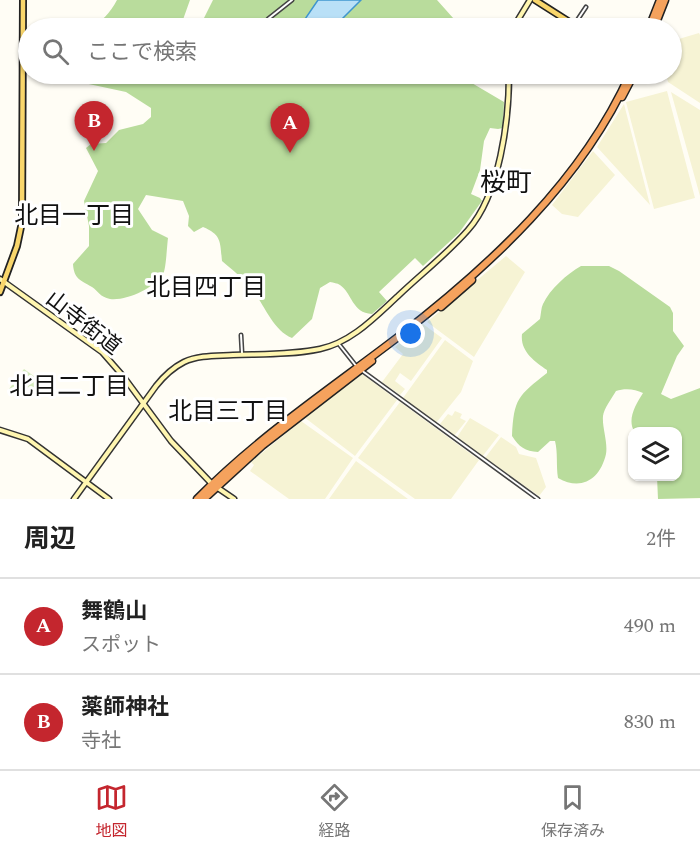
<!DOCTYPE html>
<html lang="ja">
<meta charset="utf-8">
<style>
body{margin:0;font-family:Spectral,"Noto Sans JP",serif;background:#f6f6f6;color:#222}
.controls{position:absolute;right:18px;bottom:18px;display:grid;overflow:hidden;border-radius:12px;box-shadow:0 2px 4px #0004}
.controls button{width:54px;height:54px;display:grid;place-items:center;padding:0;border:0;border-bottom:2px solid #e0e0e0;background:#fff;color:#222;font:30px sans-serif}
.you{position:absolute;left:411px;top:334px;width:21px;height:21px;margin:-15px;border:4px solid #fff;border-radius:50%;background:#1a73e8;box-shadow:0 0 0 9px #1a73e833}
.badge{display:grid;place-items:center;width:39px;height:39px;border-radius:50%;background:#c4262e;color:#fff;font-size:20px;font-weight:700}
.pin{position:absolute;translate:-50% -50px;filter:drop-shadow(0 2px 3px #0008)}
.pin::after{content:'';position:absolute;top:32px;width:21px;height:18px;background:inherit;clip-path:polygon(0 0,100% 0,50% 100%)}
.list{margin:0;padding:0;list-style:none}
h2{display:flex;justify-content:space-between;align-items:center;height:78px;margin:0;padding:0 24px;font-size:26px}
h2 small{font-size:20px;font-weight:400;color:#767676}
.list li{display:grid;grid-template-columns:39px 1fr auto;gap:18px;align-items:center;box-sizing:border-box;height:96px;padding:0 24px;border-top:2px solid #e0e0e0}
.list b{display:block;font-size:22px;white-space:nowrap}
.list p{margin:0;font-size:20px;white-space:nowrap;color:#767676}
.list em{font-size:20px;font-style:normal;color:#767676}
.icon{flex:none;width:33px;height:33px;fill:none;stroke:currentColor;stroke-width:2;stroke-linecap:round;stroke-linejoin:round}
.map{position:relative;flex:none;width:700px;height:499px;overflow:hidden}
.search{position:absolute;background:#fff;box-shadow:0 2px 4px #0004;left:18px;right:18px;top:18px;height:66px;display:flex;align-items:center;gap:15px;box-sizing:border-box;padding:0 21px;border-radius:33px;color:#767676;font-size:22px}
.sheet{height:270px;background:#fff}
nav{display:flex;justify-content:space-around;align-items:center;box-sizing:border-box;height:84px;border-top:2px solid #e0e0e0;background:#fff;font-size:16px;color:#767676}
nav a{display:grid;justify-items:center;gap:3px}
nav .on{color:#c4262e}
.map>svg:first-child{display:block}
</style>
<div class="map">
<svg width="700" height="499" viewBox="0 0 700 499">
<rect width="100%" height="100%" fill="#fffdf5"/>
<path fill="#f6f3d4" d="M699,33L700,35V103L668,82L666,74H672V41Z
M667,91L695,198L654,209L626,102Z
M671,92L700,110V196Z
M624,104L650,205L597,147Z
M593,151L615,175L578,217L562,214L552,205Z
M506,256L525,272L474,357L427,322Z
M423,324L442,338L411,381L400,373L395,381L405,389L400,395L382,382L403,354L395,347Z
M445,340L473,361L461,392L436,423L403,398Z
M362,374L397,400L355,456L304,417Z
M400,402L479,460L451,499H415L358,458Z
M455,411L462,414L460,418L466,421L454,436L440,424L448,414L452,416Z
M470,418L499,435L482,457L457,437Z
M301,421L353,458L325,499H289L250,471L254,465L251,462Z
M501,437L516,447L519,454L536,458L546,487L539,496L485,458Z
M356,461L408,499H329Z"/>
<path fill="#d5ebbd" d="M24,369L42,382L33,396L10,391L9,389Z"/>
<path fill="#b9dc9c" d="M117,0H190L180,28H88C102,22 110,13 117,0Z
M213,0H318L303,23L302,28H199Z
M361,0H437L462,28H333Z
M62,74H461L465,79L504,102L503,128L498,129L490,128L484,141L480,170L471,194L480,198L482,201L459,233L423,266L415,258L379,292L387,301L372,314C352,313 352,293 340,285C337,283 334,283 330,282L320,288L312,319L292,338C272,330 264,303 250,287C242,277 231,269 222,261C220,242 222,235 203,227L194,232L188,226L189,216L183,201L146,195L138,209L152,230L168,238C167,245 166,270 163,274C154,288 127,301 110,299C100,297 98,291 92,287C80,280 74,279 73,264L89,246V226L84,201L98,171L86,148L91,144L106,143L119,130L143,124L151,117V108L126,92L70,80Z
M581,266H609L619,271L670,307L673,313V331L684,346L677,356L661,394L671,399L700,388V498L658,499L657,477L678,476V431H634C627,419 636,404 643,393C635,389 625,388 616,391C612,398 604,408 603,416C602,428 608,442 606,454C600,480 581,491 558,478C556,465 558,453 555,441H550L538,452C525,451 519,447 512,436C514,398 518,396 547,373V370C534,361 520,351 522,334L540,319C541,314 541,308 543,304C550,289 567,274 581,266Z"/>
<path fill="#b9e0f7" stroke="#3f96cf" stroke-width="1.5" d="M318,0H361L333,28H302L305,19Z"/>
<g fill="none" stroke-linecap="round" stroke-linejoin="round">
<g stroke="#444" stroke-width="5">
<path id="street" d="M268,19L292,0
M574,25L586,7
M241,335L242,353
M338,343L357,367
M361,370L538,499"/>
</g>
<g stroke="#333" stroke-width="7">
<path id="secondary" d="M513,28L530,0
M0,279L102,352L123,376L171,441L212,484L234,499
M0,430L28,439L109,499
M74,499L156,386C164,376 172,368 184,362C199,355 217,356 233,355C261,354 292,355 320,349C352,342 375,317 398,296C421,274 447,254 468,230C500,194 509,120 509,74"/>
</g>
<g stroke="#222" stroke-width="8">
<path id="primary" d="M535,0L579,28
M0,292L17,246L22,222L23,0"/>
</g>
<g stroke="#222" stroke-width="9">
<path id="highway" d="M649,28L660,0
M654,28L665,0
M622,97L634,74
M441,307L472,280
M197,499C258,437 330,389 398,337C490,266 582,181 630,74
M204,499L262,446L372,361"/>
</g>
<use href="#street" stroke="#fff" stroke-width="2"/>
<use href="#secondary" stroke="#fff6b0" stroke-width="4"/>
<use href="#primary" stroke="#f9d66b" stroke-width="4.5"/>
<use href="#highway" stroke="#f5a25d" stroke-width="6"/>
</g>
<g text-anchor="middle" stroke-width="6" stroke-linejoin="round" paint-order="stroke">
<g font-size="22" fill="#111" stroke="#fff">
<text transform="translate(84 322) rotate(38)" y="8">山寺街道</text>
</g>
<g font-size="24" fill="#111" stroke="#fff">
<text x="74" y="223">北目一丁目</text>
<text x="206" y="295">北目四丁目</text>
<text x="69" y="394">北目二丁目</text>
<text x="228" y="419">北目三丁目</text>
</g>
<g font-size="26" fill="#111" stroke="#fff">
<text x="506" y="191">桜町</text>
</g>
</g>
</svg>
<div class="controls">
<button><svg class="icon" aria-label="layers" viewBox="0 0 24 24"><path d="M12 4l9 5-9 5-9-5zM3 14l9 5 9-5"/></svg></button>
</div>
<div class="you"></div>
<div class="pin badge" style="left:290px;top:153px">A</div>
<div class="pin badge" style="left:94px;top:151px">B</div>
<div class="search"><svg class="icon" aria-label="search" viewBox="0 0 24 24"><circle cx="10" cy="10" r="6"/><path d="M15 15l6 6"/></svg>ここで検索</div>
</div>
<section class="sheet">
<h2>周辺<small>2件</small></h2>
<ul class="list">
<li><span class="badge">A</span><div><b>舞鶴山</b><p>スポット</p></div><em>490 m</em></li>
<li><span class="badge">B</span><div><b>薬師神社</b><p>寺社</p></div><em>830 m</em></li>
</ul>
</section>
<nav>
<a class="on"><svg class="icon" aria-label="map" viewBox="0 0 24 24"><path d="M3 6l6-2 6 2 6-2v14l-6 2-6-2-6 2zM9 4v14M15 6v14"/></svg>地図</a>
<a><svg class="icon" aria-label="directions" viewBox="0 0 24 24"><path d="M12 3l9 9-9 9-9-9zM9 14v-3h6M13 9l2 2-2 2"/></svg>経路</a>
<a><svg class="icon" aria-label="saved" viewBox="0 0 24 24"><path d="M7 4h10v16l-5-4-5 4z"/></svg>保存済み</a>
</nav>
